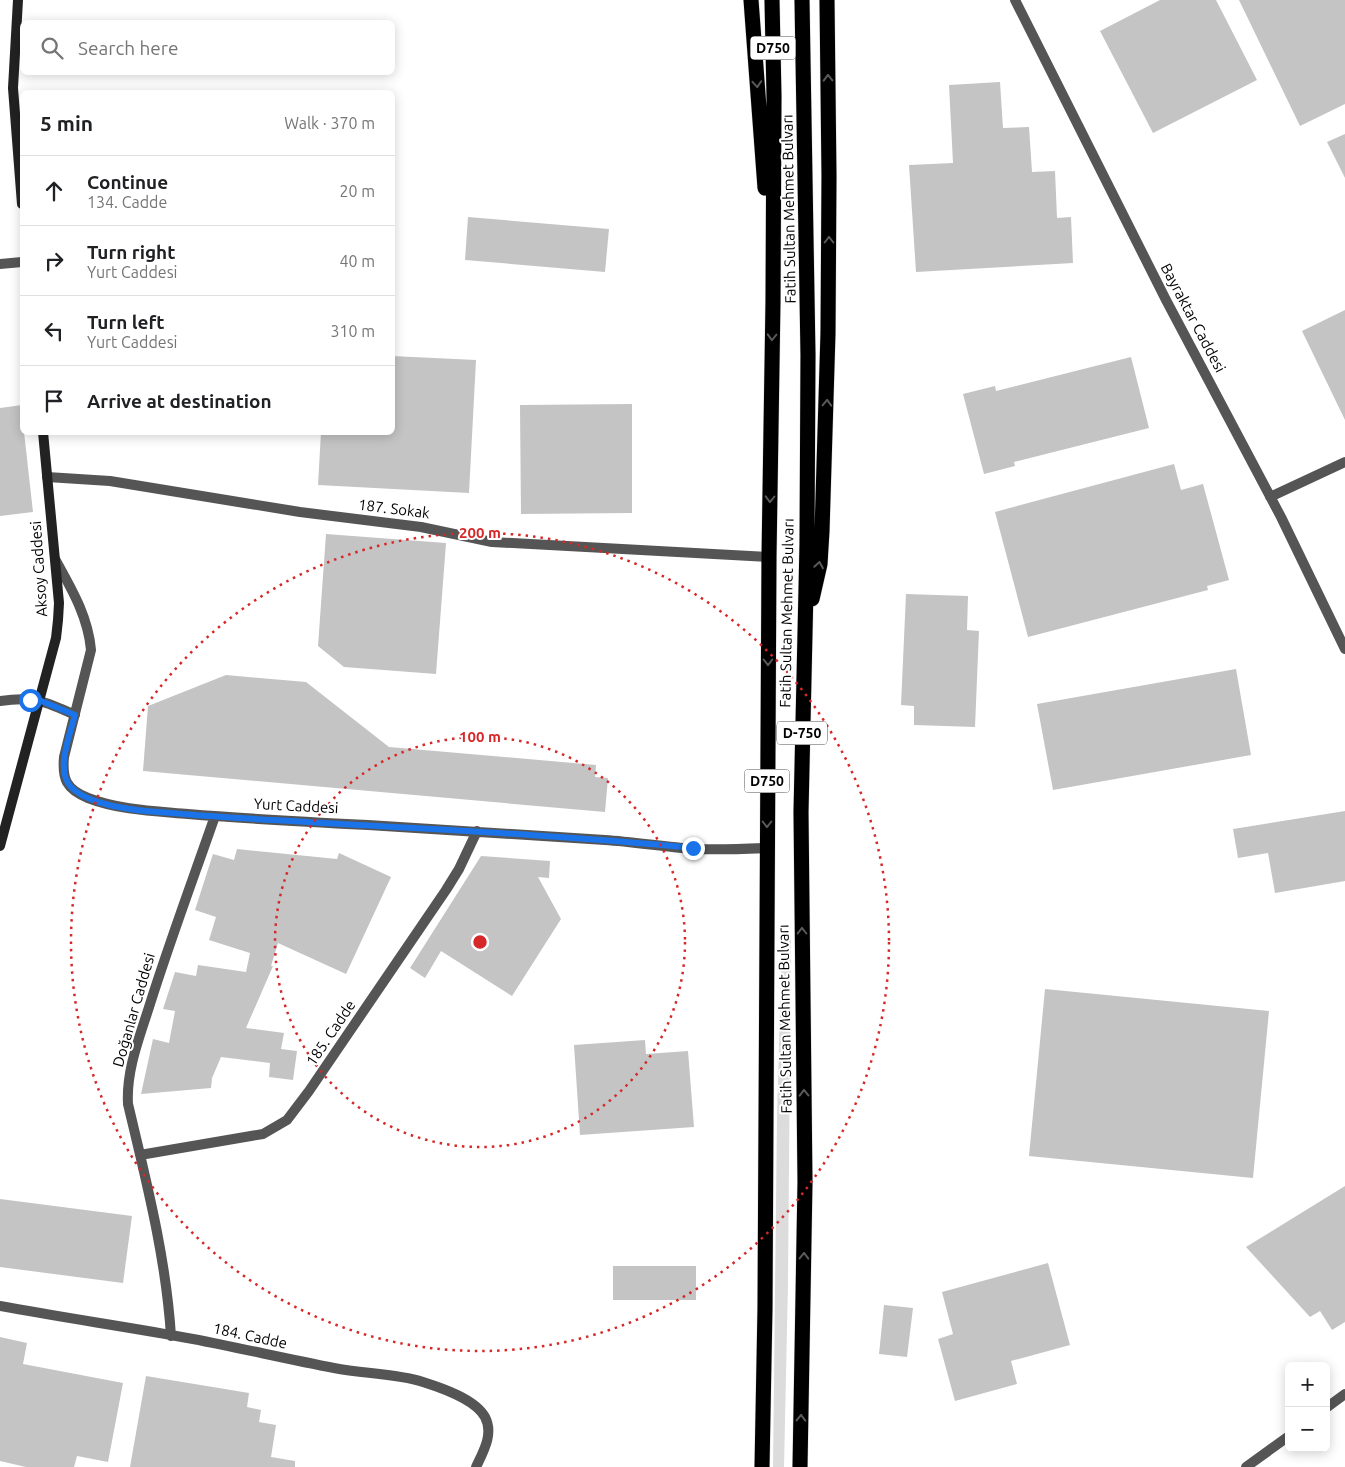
<!DOCTYPE html>
<meta charset="utf-8">
<style>
body{margin:0;font-family:Ubuntu,sans-serif;background:#f2f2f2;color:#202124}
.controls{position:absolute;right:15px;bottom:15px;display:grid;overflow:hidden;border-radius:8px;box-shadow:0 2px 12px #0003}
.controls button{width:45px;height:45px;display:grid;place-items:center;padding:0;border:0;border-bottom:1px solid #e0e0e0;background:#fff;color:#202124;font:25px sans-serif}
.stop{position:absolute;width:15px;height:15px;margin:-11px;border:4px solid #1a73e8;border-radius:50%;background:#fff}
.stop.end{background:#1a73e8;border-color:#fff;box-shadow:0 1px 5px #0008}
.list{margin:0;padding:0;list-style:none}
h2{display:flex;justify-content:space-between;align-items:center;height:65px;margin:0;padding:0 20px;font-size:21px}
h2 small{font-size:16px;font-weight:400;color:#757577}
.list li{display:grid;grid-template-columns:32px 1fr auto;gap:15px;align-items:center;box-sizing:border-box;height:70px;padding:0 20px;border-top:1px solid #e0e0e0}
.list b{display:block;font-size:19px;white-space:nowrap}
.list p{margin:0;font-size:16px;white-space:nowrap;color:#757577}
.list em{font-size:16px;font-style:normal;color:#757577}
.icon{flex:none;width:28px;height:28px;fill:none;stroke:currentColor;stroke-width:2;stroke-linecap:round;stroke-linejoin:round}
.map{position:relative;flex:none;width:1345px;height:1467px;overflow:hidden}
.search{position:absolute;background:#fff;box-shadow:0 2px 12px #0003;left:20px;top:20px;width:375px;height:55px;display:flex;align-items:center;gap:12px;box-sizing:border-box;padding:0 18px;border-radius:8px;color:#757577;font-size:19px}
.panel{position:absolute;background:#fff;box-shadow:0 2px 12px #0003;left:20px;top:90px;width:375px;height:345px;border-radius:8px}
.map>svg:first-child{display:block}
</style>
<div class="map">
<svg width="1345" height="1467" viewBox="0 0 1345 1467">
<rect width="100%" height="100%" fill="#fff"/>
<path fill="#dcdcdc" d="M791,935L788,1282L784,1467H773L777,1117L782,937Z"/>
<path fill="#c4c4c4" d="M1160,0H1216L1257,80L1153,133L1100,31Z
M1239,0H1345V104L1300,126Z
M1000,82L1003,128L1029,127L1032,172L1055,171L1057,218L1071,217L1073,263L916,272L909,165L953,163L949,85Z
M1345,134V178L1327,142Z
M468,217L609,229L605,272L465,260Z
M1345,310V420L1302,331Z
M392,356L476,360L469,493L318,485L321,432H392Z
M1131,357L1149,428L1014,462L1015,466L984,474L963,394L995,386L996,391Z
M632,404V513L521,514L520,405Z
M22,405V432H24L33,512L0,516V408Z
M1174,464L1181,490L1203,484L1229,580L1207,586L1208,590L1028,637L995,512Z
M326,534L446,543L436,674L344,667L318,646Z
M906,594L968,596L967,630L979,631L975,727L914,725V706L901,705Z
M1236,669L1251,755L1053,790L1037,704Z
M226,675L306,682L389,747L596,765L595,777L608,778L605,812L143,771L148,706Z
M1345,811V881L1275,893L1268,853L1238,858L1233,829Z
M237,849L337,859L339,853L391,877L346,974L278,943L271,966H273L246,1028L284,1033L281,1049L297,1051L293,1080L269,1077L270,1063L221,1057L212,1078L211,1088L141,1094L153,1039L169,1043L175,1011L163,1009L175,972L196,976L198,965L246,972L250,953L209,940L216,917L195,910L213,854L234,860Z
M481,856L550,861L549,878L538,877L561,919L512,996L441,951L425,978L410,968Z
M1045,989L1269,1011L1253,1178L1029,1156Z
M645,1040L646,1054L688,1051L694,1127L580,1135L574,1045Z
M1345,1186V1322L1332,1330L1320,1311L1310,1317L1246,1247Z
M0,1199L132,1216L123,1283L0,1267Z
M1048,1263L1070,1345L1011,1361L1017,1384L955,1401L938,1339L953,1334L942,1292Z
M613,1266H696V1300H613Z
M884,1305L913,1308L907,1357L879,1354Z
M0,1337L27,1343L23,1364L123,1383L108,1462L77,1456L74,1467H26L0,1461Z
M146,1376L249,1393L247,1407L261,1410L259,1422L276,1425L271,1457L295,1461V1467H130Z"/>
<g fill="none" stroke-linecap="round" stroke-linejoin="round">
<g stroke="#dbdbdb" stroke-width="16">
<path id="highway" d="M751,0L765,188
M812,599L820,564L822,531L828,333L829,176L827,0
M762,1467L765,1308L769,557L773,301L774,96L772,0
M800,1467L805,1182L801,812L807,544L808,355L802,0"/>
</g>
<path stroke="#555" stroke-width="10" d="M1015,0L1166,300L1281,517L1345,649
M0,264L22,262
M47,477L110,481L300,512L421,527L492,542L769,557
M1270,497L1345,462
M55,559C71,588 88,616 91,650L64,757C62,779 66,789 88,798C119,810 154,811 188,814C248,819 308,822 368,825C447,830 526,835 605,840C635,842 665,847 695,849C719,850 743,849 767,848
M0,701C33,696 45,701 75,715
M140,1155L263,1134L287,1120L309,1091L446,890L459,869L477,831
M0,1306C64,1318 129,1327 193,1339C240,1348 287,1359 334,1368C363,1374 395,1373 423,1382C442,1388 475,1399 485,1417C494,1434 483,1452 476,1467
M171,1336C166,1257 146,1180 128,1104C126,1070 140,1036 150,1004C170,941 193,879 215,816
M1326,1408L1345,1394
M1246,1467L1289,1436"/>
<path stroke="#222" stroke-width="10" d="M18,0L13,88L22,204
M0,846L56,638L58,620L59,603L43,432"/>
<use href="#highway" stroke="#000" stroke-width="15"/>
</g>
<defs><path id="oneway-chevron" d="M-2-3.5L2.5 0L-2 3.5" fill="none" stroke-width="1.6" stroke-linecap="round" stroke-linejoin="round" transform="scale(1.25)"/></defs>
<g stroke="#595959">
<use href="#oneway-chevron" transform="translate(828 78) rotate(-91)"/>
<use href="#oneway-chevron" transform="translate(757 84) rotate(86)"/>
<use href="#oneway-chevron" transform="translate(829 240) rotate(-90)"/>
<use href="#oneway-chevron" transform="translate(772 337) rotate(92)"/>
<use href="#oneway-chevron" transform="translate(827 403) rotate(-88)"/>
<use href="#oneway-chevron" transform="translate(770 499) rotate(91)"/>
<use href="#oneway-chevron" transform="translate(819 565) rotate(-81)"/>
<use href="#oneway-chevron" transform="translate(768 662) rotate(90)"/>
<use href="#oneway-chevron" transform="translate(767 824) rotate(90)"/>
<use href="#oneway-chevron" transform="translate(802 931) rotate(-90)"/>
<use href="#oneway-chevron" transform="translate(804 1093) rotate(-91)"/>
<use href="#oneway-chevron" transform="translate(804 1256) rotate(-89)"/>
<use href="#oneway-chevron" transform="translate(801 1418) rotate(-89)"/>
</g>
<g fill="none" stroke-linecap="round" stroke-linejoin="round">
<path stroke="#1a73e8" stroke-width="6" d="M30,700H39L75,715C70,734 55,771 71,787C83,800 113,807 130,809C148,812 166,812 183,814C230,818 276,820 323,823C447,830 570,836 693,848"/>
</g>
<g fill="none" stroke="#d62828" stroke-width="2.5" stroke-dasharray="2.5 5">
<circle cx="480" cy="942" r="205"/>
<circle cx="480" cy="942" r="409"/>
</g>
<g text-anchor="middle" stroke-width="4" stroke-linejoin="round" paint-order="stroke">
<g fill="#fff" stroke="#4c4c4c" stroke-width="1">
<rect x="750.5" y="36.5" width="45" height="23" rx="4"/>
<rect x="777" y="721.5" width="50" height="23" rx="4"/>
<rect x="744.5" y="769.5" width="45" height="23" rx="4"/>
</g>
<g font-size="14" font-weight="bold" fill="#000">
<text x="773" y="53">D750</text>
<text x="802" y="738">D-750</text>
<text x="767" y="786">D750</text>
</g>
<g font-size="15" fill="#000" stroke="#fff">
<text transform="translate(789 209) rotate(-91)" y="5">Fatih Sultan Mehmet Bulvarı</text>
<text transform="translate(1193 318) rotate(62)" y="5">Bayraktar Caddesi</text>
<text transform="translate(394 509) rotate(7)" y="5">187. Sokak</text>
<text transform="translate(39 569) rotate(-94)" y="5">Aksoy Caddesi</text>
<text transform="translate(787 613) rotate(-89)" y="5">Fatih Sultan Mehmet Bulvarı</text>
<text transform="translate(296 806) rotate(3)" y="5">Yurt Caddesi</text>
<text transform="translate(134 1010) rotate(-74)" y="5">Doğanlar Caddesi</text>
<text transform="translate(785 1019) rotate(-91)" y="5">Fatih Sultan Mehmet Bulvarı</text>
<text transform="translate(331 1033) rotate(-56)" y="5">185. Cadde</text>
<text transform="translate(250 1336) rotate(12)" y="5">184. Cadde</text>
</g>
</g>
<circle cx="480" cy="942" r="8" fill="#d62828" stroke="#fff" stroke-width="2.5"/>
<g font-size="15" text-anchor="middle" font-weight="bold" fill="#d62828" stroke="#fff" stroke-width="4" stroke-linejoin="round" paint-order="stroke">
<text x="480" y="538">200 m</text>
<text x="480" y="742">100 m</text>
</g>
</svg>
<div class="controls">
<button>+</button>
<button>−</button>
</div>
<div class="stop" style="left:30px;top:700px"></div>
<div class="stop end" style="left:693px;top:848px"></div>
<div class="search"><svg class="icon" aria-label="search" viewBox="0 0 24 24"><circle cx="10" cy="10" r="6"/><path d="M15 15l6 6"/></svg>Search here</div>
<section class="panel">
<h2>5 min<small>Walk · 370 m</small></h2>
<ul class="list">
<li><svg class="icon" aria-label="ahead" viewBox="0 0 24 24"><path d="M12 20V5M6 11l6-6 6 6"/></svg><div><b>Continue</b><p>134. Cadde</p></div><em>20 m</em></li>
<li><svg class="icon" aria-label="right" viewBox="0 0 24 24"><path d="M7 20v-9h11M14 6l5 5-5 5"/></svg><div><b>Turn right</b><p>Yurt Caddesi</p></div><em>40 m</em></li>
<li><svg class="icon" aria-label="left" viewBox="0 0 24 24"><path d="M17 20v-9H6M10 6l-5 5 5 5"/></svg><div><b>Turn left</b><p>Yurt Caddesi</p></div><em>310 m</em></li>
<li><svg class="icon" aria-label="arrive" viewBox="0 0 24 24"><path d="M6 21V4h12l-3 4 3 4H6"/></svg><div><b>Arrive at destination</b></div></li>
</ul>
</section>
</div>
